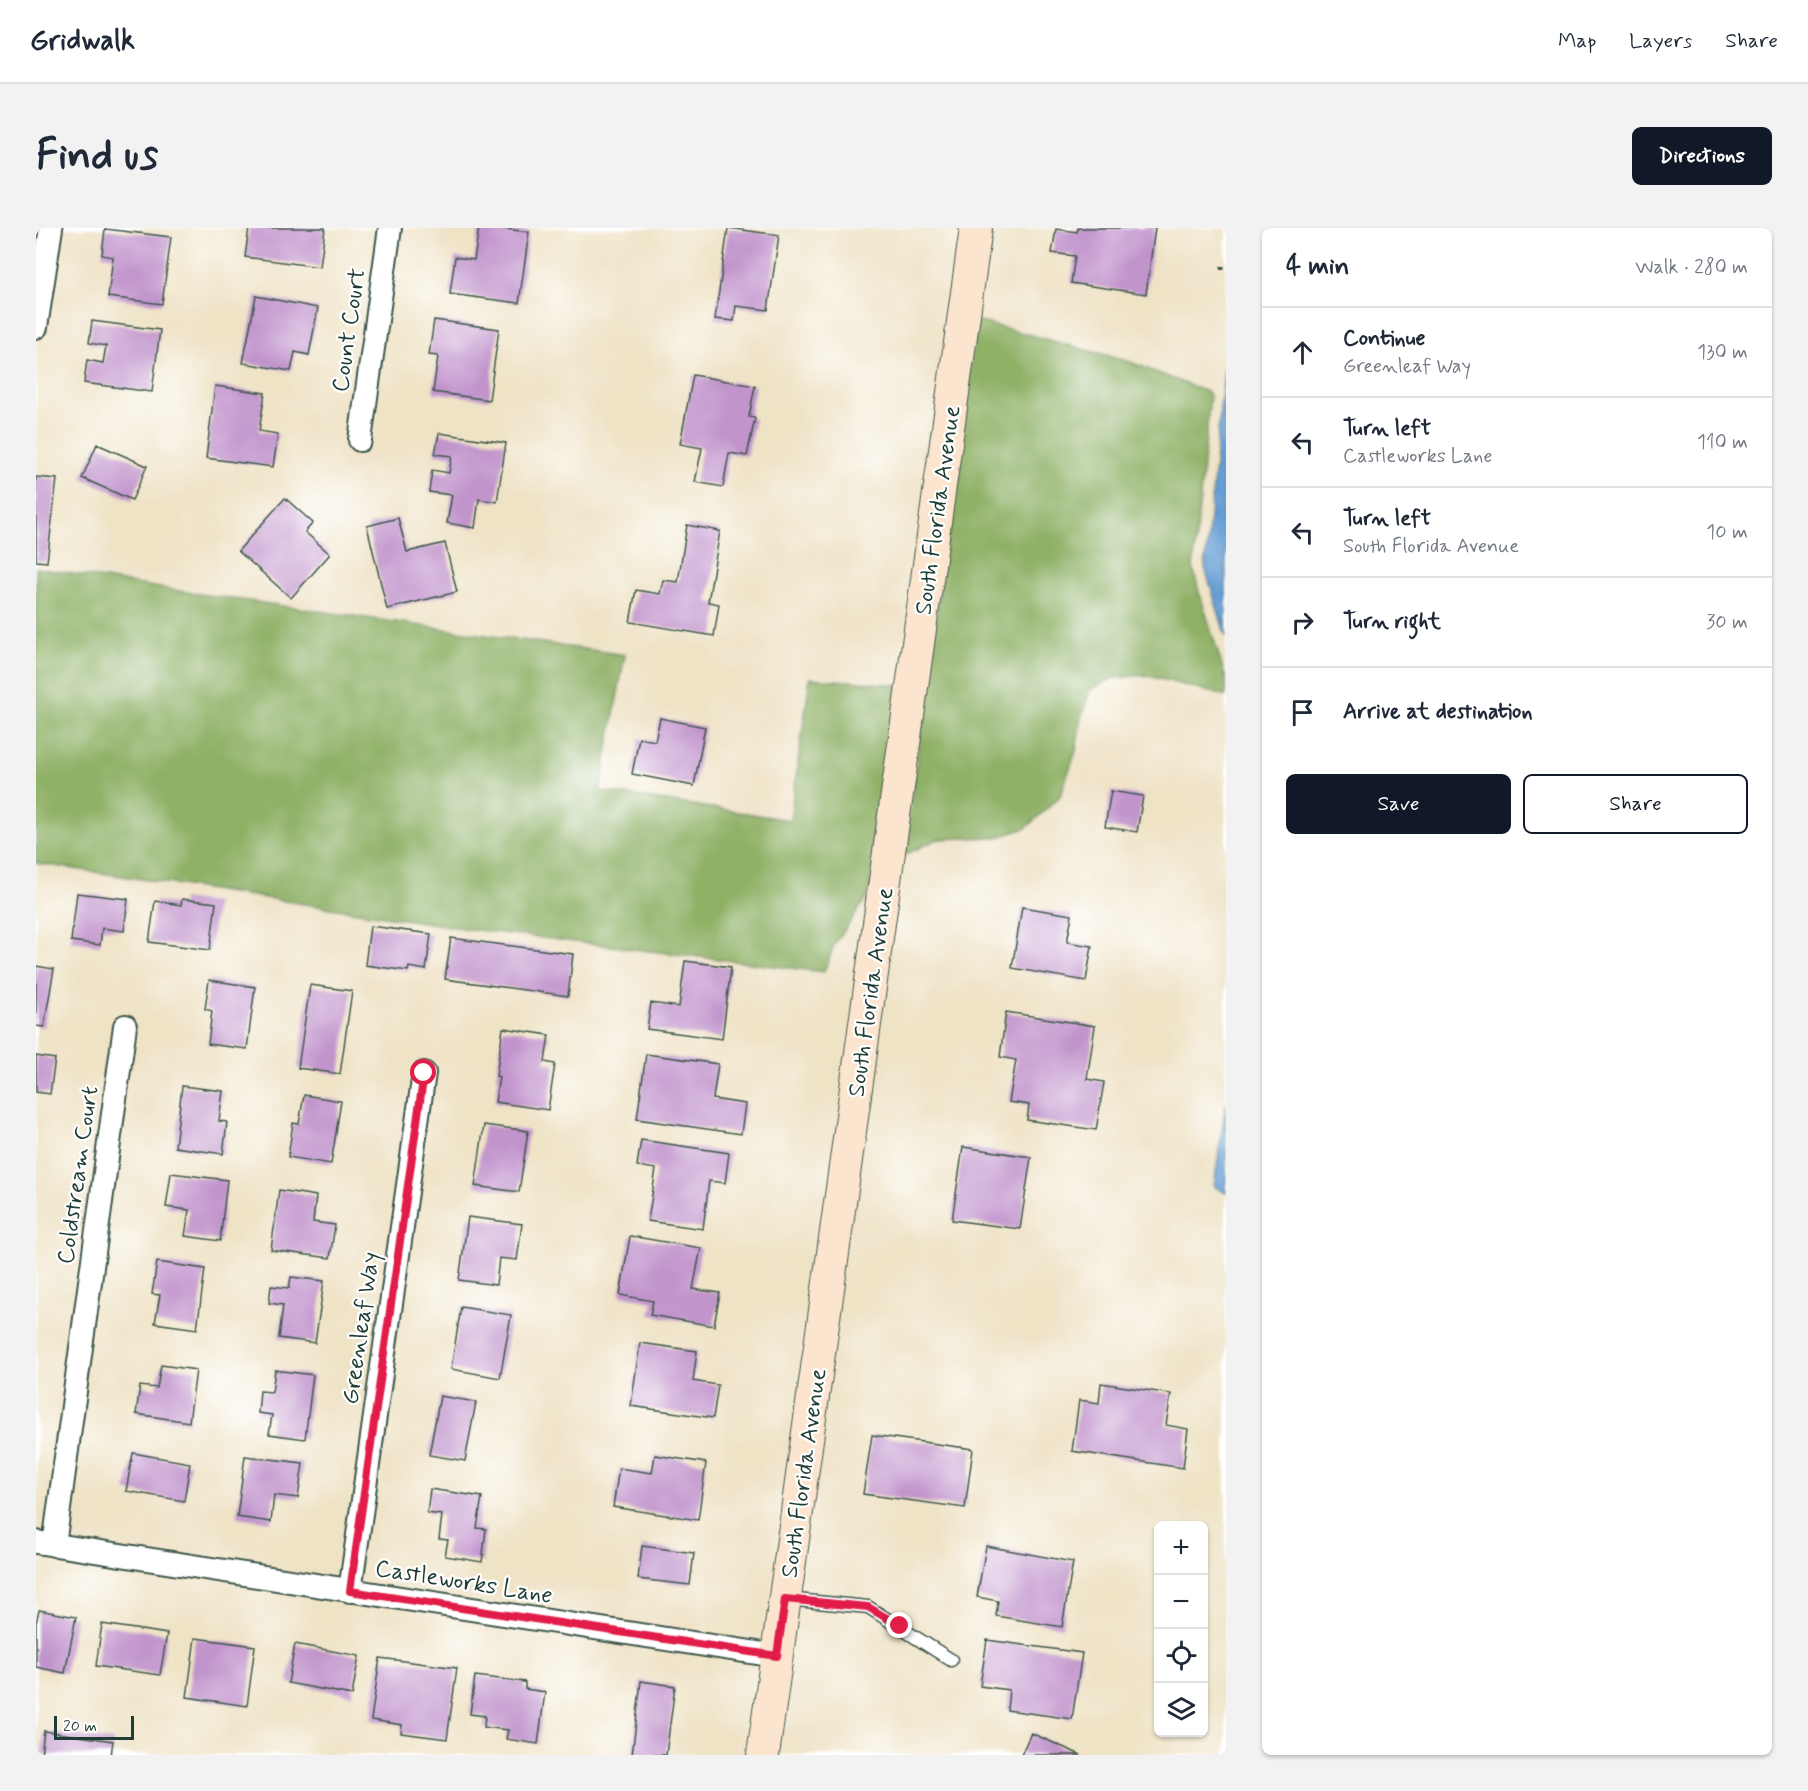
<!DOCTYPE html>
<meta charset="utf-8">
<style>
body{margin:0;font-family:Mynerve,sans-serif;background:#f2f2f3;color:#1f2937}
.controls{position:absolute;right:18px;bottom:18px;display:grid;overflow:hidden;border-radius:9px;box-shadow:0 2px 4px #0004}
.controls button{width:54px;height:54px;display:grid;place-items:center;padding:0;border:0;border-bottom:2px solid #e0e1e3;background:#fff;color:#1f2937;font:30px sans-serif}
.scale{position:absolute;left:18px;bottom:15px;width:80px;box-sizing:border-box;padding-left:6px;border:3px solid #1f3d34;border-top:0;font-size:16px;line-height:21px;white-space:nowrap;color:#1f3d34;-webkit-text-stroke:4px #fff;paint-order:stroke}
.stop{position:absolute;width:18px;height:18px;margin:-14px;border:4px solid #e11d48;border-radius:50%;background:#fff}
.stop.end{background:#e11d48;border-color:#fff;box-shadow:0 2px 6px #0008}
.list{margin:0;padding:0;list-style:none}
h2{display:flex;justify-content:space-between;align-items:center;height:78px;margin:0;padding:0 24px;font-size:26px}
h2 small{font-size:20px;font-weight:400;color:#747a83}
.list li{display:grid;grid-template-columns:39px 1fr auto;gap:18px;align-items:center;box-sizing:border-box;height:90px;padding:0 24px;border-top:2px solid #e0e1e3}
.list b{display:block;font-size:22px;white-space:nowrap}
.list p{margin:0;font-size:20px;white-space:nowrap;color:#747a83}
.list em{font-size:20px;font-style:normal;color:#747a83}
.actions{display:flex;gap:12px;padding:18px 24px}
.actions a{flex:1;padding:14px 0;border:2px solid #111827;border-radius:9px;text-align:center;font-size:21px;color:#111827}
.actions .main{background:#111827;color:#fff}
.icon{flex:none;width:33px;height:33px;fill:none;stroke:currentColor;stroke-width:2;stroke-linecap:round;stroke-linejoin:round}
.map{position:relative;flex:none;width:1190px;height:1527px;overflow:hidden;border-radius:9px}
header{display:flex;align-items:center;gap:36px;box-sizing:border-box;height:84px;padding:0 30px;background:#fff;border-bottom:2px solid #e0e1e3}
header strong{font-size:28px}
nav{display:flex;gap:33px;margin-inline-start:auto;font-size:21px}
.intro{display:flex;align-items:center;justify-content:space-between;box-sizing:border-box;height:144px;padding:0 36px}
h1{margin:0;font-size:42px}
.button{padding:15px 27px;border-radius:9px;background:#111827;color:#fff;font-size:21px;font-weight:700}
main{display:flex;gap:36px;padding:0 36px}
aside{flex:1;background:#fff;border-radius:9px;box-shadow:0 2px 4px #0004}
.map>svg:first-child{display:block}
</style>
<header>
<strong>Gridwalk</strong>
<nav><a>Map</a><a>Layers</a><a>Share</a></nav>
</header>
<div class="intro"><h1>Find us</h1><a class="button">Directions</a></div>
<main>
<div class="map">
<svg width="1190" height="1527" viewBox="0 0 1190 1527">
<rect width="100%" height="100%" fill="#fff"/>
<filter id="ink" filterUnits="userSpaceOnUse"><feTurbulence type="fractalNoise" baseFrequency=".0167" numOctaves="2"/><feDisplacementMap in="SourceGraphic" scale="12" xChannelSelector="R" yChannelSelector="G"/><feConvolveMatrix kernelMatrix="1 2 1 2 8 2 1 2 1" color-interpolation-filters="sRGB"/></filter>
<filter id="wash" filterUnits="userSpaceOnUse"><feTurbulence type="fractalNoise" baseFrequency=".008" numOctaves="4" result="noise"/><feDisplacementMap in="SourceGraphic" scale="24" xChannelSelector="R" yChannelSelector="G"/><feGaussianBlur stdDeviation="1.35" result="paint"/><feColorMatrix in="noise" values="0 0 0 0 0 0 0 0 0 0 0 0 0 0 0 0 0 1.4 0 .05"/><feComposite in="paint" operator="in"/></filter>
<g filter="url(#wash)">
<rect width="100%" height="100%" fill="#efe3c6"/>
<path fill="#8fb166" stroke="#57774d" stroke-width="1.5" d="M941,93L1089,132L1171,164L1174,168L1157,339L1165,372L1167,376L1190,451V468L1109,447L1077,450L1054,462L1045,490L1040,523L1024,568L990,600L963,609L902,611L868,627Z
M0,340L143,363L589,427L564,563L754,592L774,450L863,457L833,667L798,717L788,744L433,701L0,635Z"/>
<path fill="#669ed4" stroke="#426e84" stroke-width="1.5" d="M1190,121V409L1169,340Z
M1190,874V965L1178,958Z"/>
<g id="blocks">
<path fill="#c194cc" d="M213,0H289L284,39L209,29Z
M443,0H461L493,4L483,75L414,66L419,29L438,32Z
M692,0L743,7L732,82L700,78L698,93L679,91Z
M1042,0H1119L1110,66L1035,55L1039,28L1016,25L1020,1L1041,4Z
M69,1L135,9L126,76L72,69L77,29L66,27Z
M220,68L282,80L273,127L259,124L255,143L207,135Z
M398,92L463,101L453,172L397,164L402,128L393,127Z
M56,93L124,102L116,164L48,155L51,132L67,135L70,118L53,115Z
M657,147L719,158L713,189L719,190L711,228L693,225L687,259L659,254L666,220L644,216Z
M179,158L229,165L223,203L242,206L237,239L170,230Z
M403,205L470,215L461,274L443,271L439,300L411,295L416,267L393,264L396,242L413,245L416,228L399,226Z
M61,216L111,238L96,272L46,250Z
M0,249L21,251L11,334L0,333Z
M249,270L277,295L269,304L294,326L255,370L202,323Z
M362,290L371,324L409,315L421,364L351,381L331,298Z
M651,297L684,303L672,374L683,376L678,408L594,394L600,362L624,366L627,352L642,354Z
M624,490L669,499L658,558L596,546L603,510L619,513Z
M1075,563L1107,568L1101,604L1069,599Z
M41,665L92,671L88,703L66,700L64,717L35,713Z
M146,671L180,675L174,722L113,714L119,673L145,677Z
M986,679L1036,687L1031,714L1056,718L1050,753L976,740Z
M334,698L395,706L390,742L373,739L372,743L329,737Z
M415,710L537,726L532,768L409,751Z
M649,733L695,739L686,811L611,801L615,775L643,779Z
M0,738L18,741L8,799L0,798Z
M173,752L219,759L211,821L172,816L176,783L169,781Z
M274,757L316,763L304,846L262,840Z
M970,784L1059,798L1051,851L1068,854L1060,902L991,892L993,877L973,874L980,832L964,829Z
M467,800L513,807L509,834L519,836L512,882L459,874L463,849L460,848Z
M610,826L682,836L677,871L709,876L705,906L601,891Z
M0,828L19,831L14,866L0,864Z
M146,858L187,863L183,893L191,894L187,926L139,919Z
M268,867L305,873L295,936L252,929L257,895L263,896Z
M448,897L492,903L483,964L439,958Z
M605,912L693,925L689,955L673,953L667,1001L612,993L620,941L601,938Z
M927,919L995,929L984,1001L916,992Z
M135,945L191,952L184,1013L149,1008L153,982L130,979Z
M243,962L280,968L277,994L299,997L294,1030L235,1022Z
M432,989L486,996L481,1032L463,1030L460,1057L423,1052Z
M594,1008L665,1020L657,1061L684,1065L678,1098L614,1087L617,1073L584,1067Z
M121,1034L169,1041L161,1101L119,1095L124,1067L116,1066Z
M255,1049L288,1053L279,1115L243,1110L247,1077L233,1075L235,1058L253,1060Z
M425,1079L475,1087L464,1150L415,1141Z
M604,1115L661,1123L657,1153L682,1157L677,1190L595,1178Z
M125,1137L160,1142L153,1194L100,1186L104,1158L121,1160Z
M239,1142L277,1147L269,1211L233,1206L236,1187L222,1185L224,1163L236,1164Z
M1065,1155L1135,1166L1130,1197L1152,1201L1147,1240L1036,1223L1043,1172L1063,1175Z
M404,1168L440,1174L429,1233L393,1227Z
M836,1207L937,1221L929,1280L827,1266Z
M97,1225L154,1235L148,1273L90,1263Z
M619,1227L670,1235L662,1292L577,1279L583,1240L616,1245Z
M209,1228L267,1235L262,1270L238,1267L235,1294L201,1289Z
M394,1261L446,1269L441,1300L450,1301L446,1334L409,1328L412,1312L403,1311L406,1287L391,1285Z
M606,1318L658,1325L654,1357L602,1351Z
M950,1318L1037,1334L1026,1399L960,1388L962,1373L941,1369Z
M3,1382L40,1389L29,1445L0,1439V1395Z
M66,1396L131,1406L124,1447L60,1438Z
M159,1410L219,1418L211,1478L151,1469Z
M951,1412L1046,1425L1036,1491L971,1482L973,1462L944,1458Z
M259,1416L323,1428L316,1467L252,1455Z
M344,1430L421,1440L411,1511L365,1505L366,1497L335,1492Z
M439,1448L489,1454V1461L509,1464L502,1516L470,1511L472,1502L448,1499L449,1488L434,1486Z
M605,1453L639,1458L630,1527H596Z
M8,1503L77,1513L75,1527H5Z
M995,1505L1045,1527H985Z"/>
</g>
</g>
<g filter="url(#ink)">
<use href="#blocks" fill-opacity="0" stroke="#3e564a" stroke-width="1.5"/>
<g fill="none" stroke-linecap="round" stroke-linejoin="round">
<g stroke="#3e564a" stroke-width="15">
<path id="lane" d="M750,1371L832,1379L915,1432"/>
</g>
<g stroke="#3e564a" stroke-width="26">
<path id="street" d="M0,99L15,0
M324,212L354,0
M0,1314L741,1428
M18,1317L89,798
M314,1363L388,845"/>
</g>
<g stroke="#3e564a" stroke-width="34">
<path id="secondary" d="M727,1527L940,0"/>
</g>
<path stroke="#3e564a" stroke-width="4" stroke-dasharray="4.5 4.5" stroke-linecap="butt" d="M1184,40H1190"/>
<use href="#lane" stroke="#fff" stroke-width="12"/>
<use href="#street" stroke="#fff" stroke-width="22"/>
<use href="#secondary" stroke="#fce5cf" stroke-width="32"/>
</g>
</g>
<g fill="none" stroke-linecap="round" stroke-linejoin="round" filter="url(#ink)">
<path stroke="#e11d48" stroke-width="8" d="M388,845L314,1363L741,1428L749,1371L832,1379L864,1398"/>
</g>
<g text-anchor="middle" stroke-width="4.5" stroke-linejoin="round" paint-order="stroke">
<g font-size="24" fill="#1f3d34" stroke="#fff">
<text transform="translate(312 102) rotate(-82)" y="8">Count Court</text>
<text transform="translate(901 282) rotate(-82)" y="8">South Florida Avenue</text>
<text transform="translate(834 764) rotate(-82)" y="8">South Florida Avenue</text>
<text transform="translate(41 947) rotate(-82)" y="8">Coldstream Court</text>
<text transform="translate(324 1100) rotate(-82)" y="8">Greenleaf Way</text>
<text transform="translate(767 1245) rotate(-82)" y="8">South Florida Avenue</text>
<text transform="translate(428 1353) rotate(9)" y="8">Castleworks Lane</text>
</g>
</g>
</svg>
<div class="controls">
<button>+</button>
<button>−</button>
<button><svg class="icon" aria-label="locate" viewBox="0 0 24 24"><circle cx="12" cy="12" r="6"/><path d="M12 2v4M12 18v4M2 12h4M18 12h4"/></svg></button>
<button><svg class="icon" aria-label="layers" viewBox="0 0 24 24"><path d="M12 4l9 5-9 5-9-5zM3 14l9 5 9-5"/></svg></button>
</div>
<div class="scale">20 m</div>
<div class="stop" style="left:388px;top:845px"></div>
<div class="stop end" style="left:864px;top:1398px"></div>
</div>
<aside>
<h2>4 min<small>Walk · 280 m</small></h2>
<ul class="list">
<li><svg class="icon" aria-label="ahead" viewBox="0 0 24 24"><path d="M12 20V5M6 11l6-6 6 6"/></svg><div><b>Continue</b><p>Greenleaf Way</p></div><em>130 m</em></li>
<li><svg class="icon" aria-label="left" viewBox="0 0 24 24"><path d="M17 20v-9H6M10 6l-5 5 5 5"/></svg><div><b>Turn left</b><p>Castleworks Lane</p></div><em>110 m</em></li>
<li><svg class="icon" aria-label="left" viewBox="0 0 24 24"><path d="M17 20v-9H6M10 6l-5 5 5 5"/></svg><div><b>Turn left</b><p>South Florida Avenue</p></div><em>10 m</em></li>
<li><svg class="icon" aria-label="right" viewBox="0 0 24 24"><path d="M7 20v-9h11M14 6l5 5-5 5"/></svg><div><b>Turn right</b></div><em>30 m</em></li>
<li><svg class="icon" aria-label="arrive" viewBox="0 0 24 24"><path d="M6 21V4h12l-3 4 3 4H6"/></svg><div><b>Arrive at destination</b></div></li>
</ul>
<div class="actions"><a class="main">Save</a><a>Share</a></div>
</aside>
</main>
